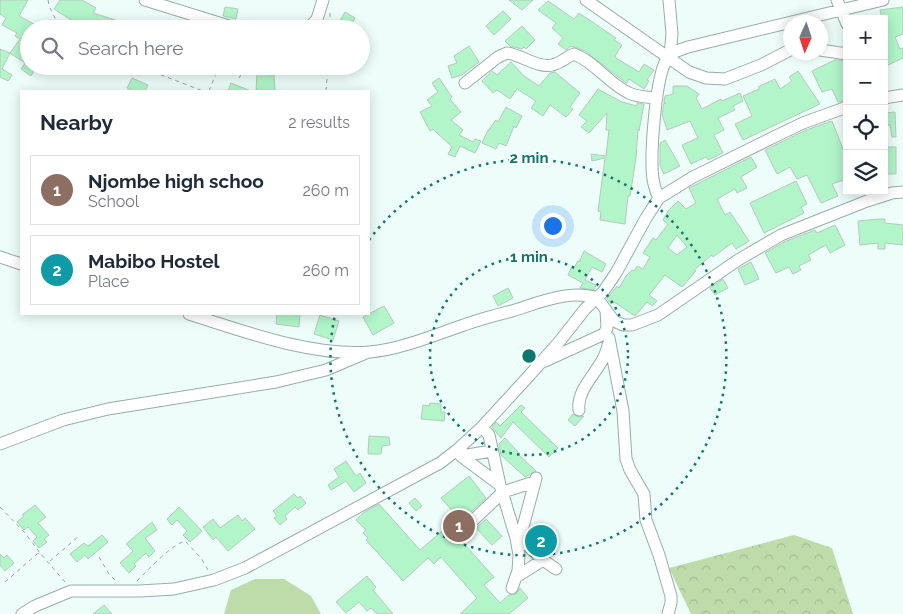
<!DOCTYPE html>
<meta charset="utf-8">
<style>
body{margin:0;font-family:Raleway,sans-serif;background:#f2f2f3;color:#1f2937}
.controls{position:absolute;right:15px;top:15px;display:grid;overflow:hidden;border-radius:0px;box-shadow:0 2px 12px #0003}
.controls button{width:45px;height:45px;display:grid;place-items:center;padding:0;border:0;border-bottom:1px solid #e0e1e3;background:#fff;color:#1f2937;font:25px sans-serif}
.compass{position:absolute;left:783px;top:15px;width:45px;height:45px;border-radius:50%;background:#fff;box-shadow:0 2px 12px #0003;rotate:183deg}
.you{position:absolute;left:552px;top:225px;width:18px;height:18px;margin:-12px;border:4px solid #fff;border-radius:50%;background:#1a73e8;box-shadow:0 0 0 8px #1a73e833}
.badge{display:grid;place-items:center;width:32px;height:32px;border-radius:50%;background:#7c3aed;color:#fff;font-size:16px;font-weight:700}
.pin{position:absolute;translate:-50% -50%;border:2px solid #fff;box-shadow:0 1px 5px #0006}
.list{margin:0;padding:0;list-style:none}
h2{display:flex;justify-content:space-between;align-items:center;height:65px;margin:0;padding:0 20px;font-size:21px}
h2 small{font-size:16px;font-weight:400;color:#747a83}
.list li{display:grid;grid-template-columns:32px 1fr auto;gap:15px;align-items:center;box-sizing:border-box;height:70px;margin:0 10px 10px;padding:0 10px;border:1px solid #e0e1e3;border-radius:0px}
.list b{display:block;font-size:19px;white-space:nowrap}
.list p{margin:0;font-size:16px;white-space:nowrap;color:#747a83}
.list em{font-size:16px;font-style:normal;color:#747a83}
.icon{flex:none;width:28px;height:28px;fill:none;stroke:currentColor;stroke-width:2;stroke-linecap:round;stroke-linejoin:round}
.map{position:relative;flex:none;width:903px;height:614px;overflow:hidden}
.search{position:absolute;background:#fff;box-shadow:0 2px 12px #0003;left:20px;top:20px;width:350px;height:55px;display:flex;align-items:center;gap:12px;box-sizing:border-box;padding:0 18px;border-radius:28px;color:#747a83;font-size:19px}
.panel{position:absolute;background:#fff;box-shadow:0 2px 12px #0003;left:20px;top:90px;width:350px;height:225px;border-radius:0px}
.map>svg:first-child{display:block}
</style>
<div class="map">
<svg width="903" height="614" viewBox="0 0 903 614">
<defs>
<pattern id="forest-crowns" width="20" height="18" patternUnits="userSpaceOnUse" patternTransform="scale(1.25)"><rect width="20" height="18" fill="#bedca9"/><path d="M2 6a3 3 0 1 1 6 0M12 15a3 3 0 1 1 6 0" fill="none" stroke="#a4bd92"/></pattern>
</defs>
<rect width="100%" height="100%" fill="#edfefa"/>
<path fill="#bedca9" d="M255,579H284L311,596L321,614H224L231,590Z"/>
<path fill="url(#forest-crowns)" d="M794,535L832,548L853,614H691L669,568Z"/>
<path fill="#b1f5c9" stroke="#b8c8bd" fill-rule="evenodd" d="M0,0H28L19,16L43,29H29V66L35,69L31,76L21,69L25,63L10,53L20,39L15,36L17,33L2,25L6,18L0,14Z
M60,0H82L96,8L93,13L138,27L137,29H87L70,21L71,20L54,9Z
M509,0H533L522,10Z
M548,1L574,19L579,13L616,38L614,40L622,45L615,56L616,58L639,72L644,64L654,70L647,80L649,81L644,89L629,79L627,83H626L585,51L571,46L566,50L558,44L563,38L552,28L556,23L538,10Z
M225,7L238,9L236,19L223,16Z
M903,7V34L895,37L900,49L903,48V58L884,67V19H882L880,10Z
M503,11L511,19L494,35L486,26Z
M345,12L355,18L349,29H335Z
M522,26L535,40L526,49L524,47L522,49L510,46L505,41Z
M469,46L479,62L462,75L452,78L448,66L457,63L454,56Z
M0,49L10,53L2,69L12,75L8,81L0,77Z
M835,60L847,61V100L838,102L832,89L822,92L812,71Z
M511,62L524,76L539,86L550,73L555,72L580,93L570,107L573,109L566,117L550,105L543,116L531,108L536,101L517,89L510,99L497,90L493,93L482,81L492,71L497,75Z
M798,71L820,104L743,140L735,124L752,116L743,96L759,89L758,87L775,79L780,89L792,81L789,77Z
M257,74L274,75L275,91H256Z
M132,78L148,85L145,91H133L127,88Z
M439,78L452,97L450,99L461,112L451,120L463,130L459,135L473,142L475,139L481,141L475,153L460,146L455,157L448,154L452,147L433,129L430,131L420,112L432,106L427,100L438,92L432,83Z
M231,83L251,91H228Z
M673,86H687L699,94L696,98L702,109L721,99L722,101L740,93L743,101L733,106L735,110L718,118L724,130L714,135L723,153L708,160L706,157L691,164L682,145L698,138L690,121L667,130L662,114L664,103H666L664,102L665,96L673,94Z
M598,89L622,102L637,106V103L644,104L639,131L638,129L636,158L630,196H628L625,224L600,220L601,212L598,211L605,158L592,161L591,154L606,156L609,130H606L607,113L589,133L581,127L587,121L579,115Z
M506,107L522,116L516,128L514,126L506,146L499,143L496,149L482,143L487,132L496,120L498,122Z
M895,112L896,137H892L890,125L884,126V113Z
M832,121L847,159V179L832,184L838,196L821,203L807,175L797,179L790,167L777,174L765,150L806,130Z
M665,140L680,166L664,174L660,166V143Z
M884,147H896V174H884Z
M751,157L757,167L741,177L747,188L737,193L735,189L717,199L725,215L730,212L749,241L736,249L732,243L713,257L712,255L694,270L696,271L682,287L665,275L649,295L657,301L652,306L647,302L635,316L614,302L611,304L607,299L617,286L619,288L626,276L632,270L634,271L637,266L643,269L650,257L643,253L653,238L656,240L668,224L663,220L668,211L678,201L686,209L696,203L689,188ZM677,235L687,247L677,255L668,248Z
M796,181L807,204L801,207L804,213L764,233L750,203Z
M879,219H885V223L903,225V245L885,243V249H878V243L860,245L858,221Z
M835,225L845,245L830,253L826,245L808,255L811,260L799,266L801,270L793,274L789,267L776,273L765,253L784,242L815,230L817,233Z
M584,251L606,264L602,272L592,267L585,280L596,285L594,290L580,288L583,283L568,275L571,268L573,269L578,261L579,262Z
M751,262L759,279L745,285L738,269Z
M723,279L728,288L715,295L710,288Z
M508,288L513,298L498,306L493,296Z
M384,306L394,323L373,335L363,317Z
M277,314H300L299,327L276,324Z
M320,315L339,321L333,340L314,334Z
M430,403L441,404V412H445L444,421L421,419L423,405L429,406Z
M521,405L525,408L521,412L558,448L549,457L513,422L501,438L492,427L496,422L500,426Z
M573,414L578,417L584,416L575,426L568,420Z
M369,436L389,437L390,445L382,446L381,454H368Z
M505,438L520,454L519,455L536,471L525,477L501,455L499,444Z
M346,461L356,476L360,473L366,483L354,492L346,481L331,490L328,485L339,477L334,469Z
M469,476L486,498L461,521L441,498Z
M294,494L298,498L300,496L306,503L298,510L295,507L285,516L287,519L280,525L274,518L277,516L273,511Z
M415,498L422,506L416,511L409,503Z
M379,504L420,550L448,526L494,577L484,585L500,603L509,595L516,594L520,588L528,598L509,614H460L477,598L441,557L434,564L428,558L403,581L366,540L368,538L363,533L366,530L356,520L363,513Z
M35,505L46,517L38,523L49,535L44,539L47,542L39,548L33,541L37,537L28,527L24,530L17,522L24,516L22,515Z
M179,507L202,531L190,542L183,535L187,531L177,520L172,525L167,519Z
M238,515L242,521L245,518L255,529L228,551L216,537L213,540L203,527L213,519L220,528Z
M486,519L502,536L492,545L476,528Z
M152,522L157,530L145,538L155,551L149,557L146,553L134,564L136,566L129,573L120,563L133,551L126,544Z
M537,525L555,547L547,553L528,536L529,532Z
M102,535L108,542L88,559L85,555L77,562L70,554L84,543L88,546Z
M0,554L4,558L7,555L14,563L5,571L0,565Z
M367,576L376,587L373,590L393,614H377L371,608L367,611L359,602L346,613L336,602Z
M104,605L112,614H93Z"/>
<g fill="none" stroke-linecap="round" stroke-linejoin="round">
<g stroke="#98ada8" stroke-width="13">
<path id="minor" d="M145,0L232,27L250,29
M586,0L689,72L706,78L725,79L761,65L790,50
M669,0L672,34L670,55
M837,0L847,24
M308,29L317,19L323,0
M820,50L847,54
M465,83L498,57L507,53C522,55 537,68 552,65C560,64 566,57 574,54C595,62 609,84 629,93C637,97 648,97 657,98
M884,98L903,95
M659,198C656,192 654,186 653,179C650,158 655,74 668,57C672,52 682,49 688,47L883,0
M0,257L21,264
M189,314C243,331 313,357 370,352C402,349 434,335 464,325C480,319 496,315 512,311C538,303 569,289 597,298L614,321L623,325H632L658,315L738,260L781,235L867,201L892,193L903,192
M609,338L623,411L626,459L630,470L644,494L646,520L659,555L671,596V603L668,614
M545,361L604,334L607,328L606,310
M579,410C576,386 604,369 608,345
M482,427L489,435L500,485L516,538L519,555L518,571L512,588
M0,444L63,420L108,409L276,382L326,370L366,353
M457,450L461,456L500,485
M461,456L492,451
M467,526L503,492L534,482
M516,538H520L543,560L556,569
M520,538L536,478
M516,577L543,560
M22,614L35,606L71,591H140L174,589L214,580L245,568L440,463L457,450L482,427L527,378L559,342L585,309L603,292L616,273L646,218L659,198L693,177L780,134L803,123L847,107"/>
</g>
<path stroke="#98a6a2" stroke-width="1" stroke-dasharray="4 4" stroke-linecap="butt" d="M48,0C50,12 56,20 64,29
M330,13V29
M138,66L203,91
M239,78L246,66
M209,91L219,66
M326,91L328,66
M0,507L25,533L40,553
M99,557L109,574L116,581
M50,561L78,537
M137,581C148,570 171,545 185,541L201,558L208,570
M5,582L37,554L40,553L65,582"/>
<use href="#minor" stroke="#fff" stroke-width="11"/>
</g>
<g fill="none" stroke="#0f766e" stroke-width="2.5" stroke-dasharray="2.5 5">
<circle cx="529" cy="356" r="99"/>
<path d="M369 240A198 198 0 1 1 335 315"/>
</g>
<circle cx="529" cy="356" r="8" fill="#0f766e" stroke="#fff" stroke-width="2.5"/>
<g font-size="15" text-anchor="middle" font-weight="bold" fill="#0f766e" stroke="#fff" stroke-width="4" stroke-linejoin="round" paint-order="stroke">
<text x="529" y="163">2 min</text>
<text x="529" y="262">1 min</text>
</g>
</svg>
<div class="controls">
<button>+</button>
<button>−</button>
<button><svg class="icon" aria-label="locate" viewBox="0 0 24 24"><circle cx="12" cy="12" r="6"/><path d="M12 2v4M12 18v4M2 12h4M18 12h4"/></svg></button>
<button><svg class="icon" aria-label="layers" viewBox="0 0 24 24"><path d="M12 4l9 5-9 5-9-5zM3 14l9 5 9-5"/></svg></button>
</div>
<svg class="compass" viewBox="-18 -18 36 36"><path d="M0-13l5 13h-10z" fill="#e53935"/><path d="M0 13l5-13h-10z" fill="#747a83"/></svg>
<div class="you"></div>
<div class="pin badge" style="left:459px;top:526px;background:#8d6e63">1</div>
<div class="pin badge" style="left:541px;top:541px;background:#0f9aa8">2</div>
<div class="search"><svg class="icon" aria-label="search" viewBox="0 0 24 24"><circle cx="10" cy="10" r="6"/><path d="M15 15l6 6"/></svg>Search here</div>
<section class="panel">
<h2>Nearby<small>2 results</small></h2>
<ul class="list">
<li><span class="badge" style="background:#8d6e63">1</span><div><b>Njombe high schoo</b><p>School</p></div><em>260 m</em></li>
<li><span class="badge" style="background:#0f9aa8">2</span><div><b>Mabibo Hostel</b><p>Place</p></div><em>260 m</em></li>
</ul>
</section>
</div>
